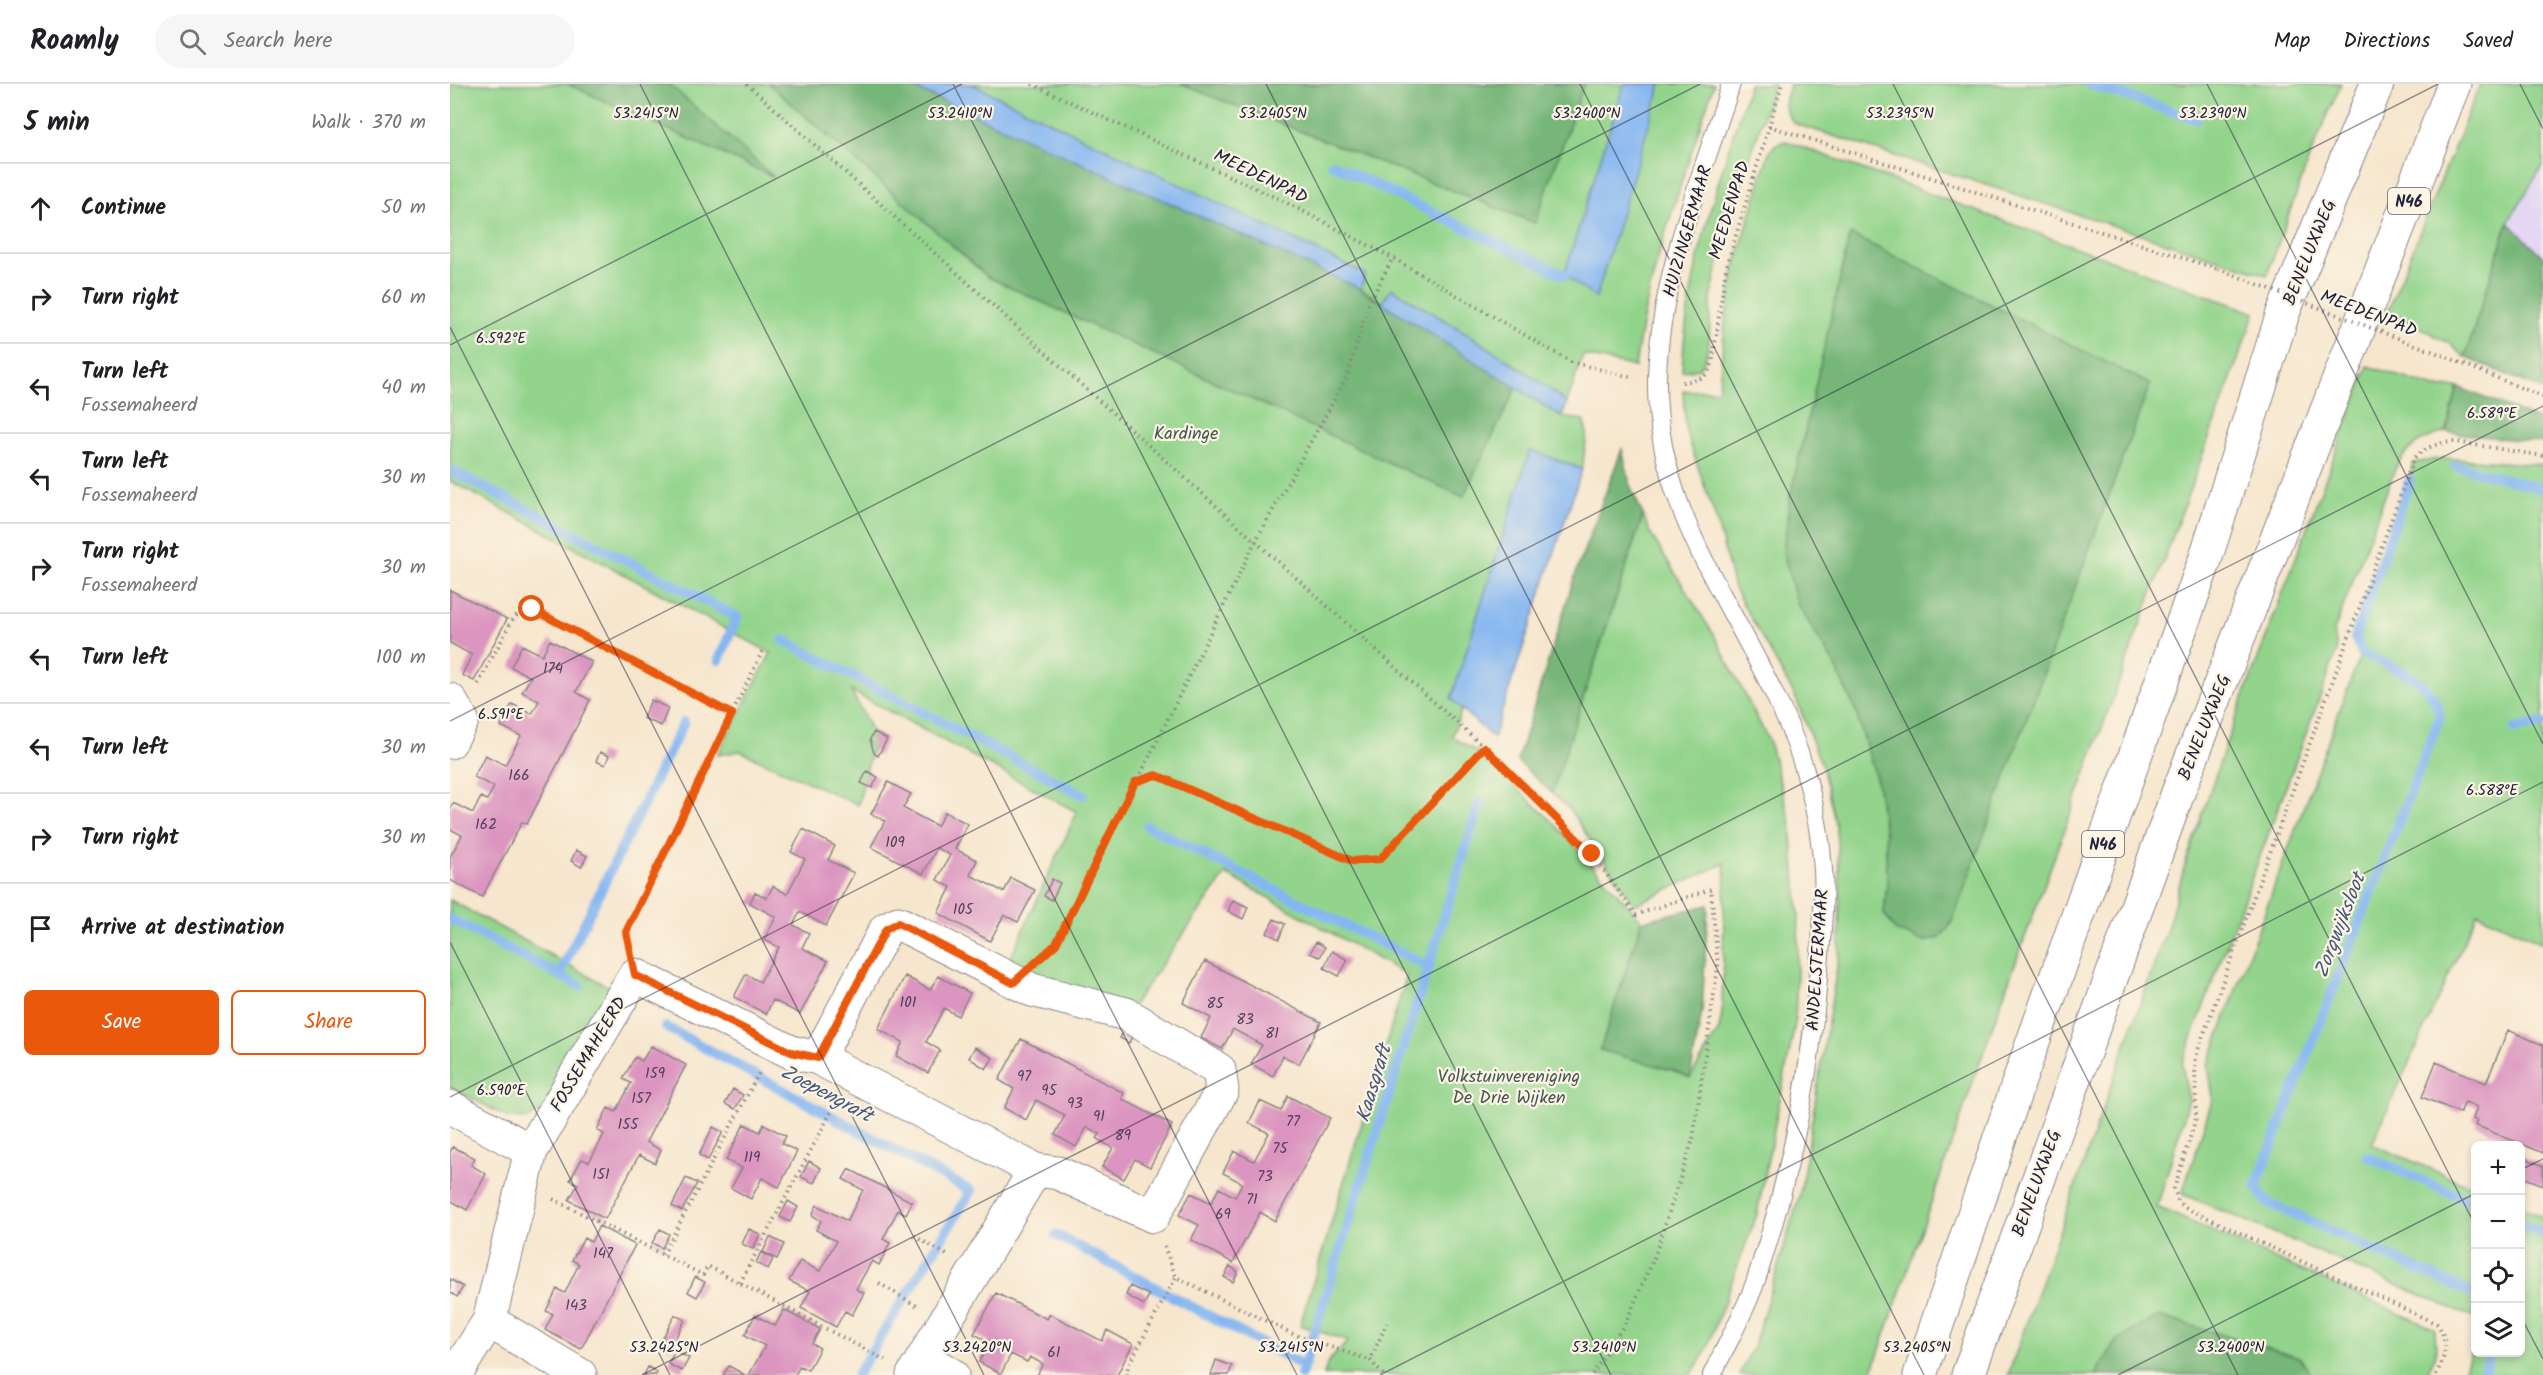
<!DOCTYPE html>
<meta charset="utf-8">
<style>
body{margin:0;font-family:Kalam,sans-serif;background:#f6f6f6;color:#202124}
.controls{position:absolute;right:18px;bottom:18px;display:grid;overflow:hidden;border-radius:9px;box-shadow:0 3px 9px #0003}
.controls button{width:54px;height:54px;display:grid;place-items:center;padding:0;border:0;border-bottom:2px solid #e0e0e0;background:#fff;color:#202124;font:30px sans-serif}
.stop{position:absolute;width:18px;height:18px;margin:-14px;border:4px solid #ea580c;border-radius:50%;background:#fff}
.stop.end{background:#ea580c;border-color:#fff;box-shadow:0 2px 6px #0008}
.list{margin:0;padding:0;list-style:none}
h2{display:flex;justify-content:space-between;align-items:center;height:78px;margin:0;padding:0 24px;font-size:26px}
h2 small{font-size:20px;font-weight:400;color:#757577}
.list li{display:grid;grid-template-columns:39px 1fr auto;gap:18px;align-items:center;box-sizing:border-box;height:90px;padding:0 24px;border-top:2px solid #e0e0e0}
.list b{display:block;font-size:22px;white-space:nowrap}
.list p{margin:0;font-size:20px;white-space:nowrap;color:#757577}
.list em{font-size:20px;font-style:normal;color:#757577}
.actions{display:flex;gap:12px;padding:18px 24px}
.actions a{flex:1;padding:14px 0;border:2px solid #ea580c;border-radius:9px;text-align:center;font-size:21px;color:#ea580c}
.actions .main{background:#ea580c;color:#fff}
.icon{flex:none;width:33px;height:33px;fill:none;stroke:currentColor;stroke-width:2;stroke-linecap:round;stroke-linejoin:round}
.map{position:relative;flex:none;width:2093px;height:1291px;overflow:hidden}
header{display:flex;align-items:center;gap:36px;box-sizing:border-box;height:84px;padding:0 30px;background:#fff;border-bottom:2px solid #e0e0e0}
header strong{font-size:28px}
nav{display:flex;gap:33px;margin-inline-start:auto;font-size:21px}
.search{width:420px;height:54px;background:#f6f6f6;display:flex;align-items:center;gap:15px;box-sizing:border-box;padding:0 21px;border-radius:33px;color:#757577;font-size:22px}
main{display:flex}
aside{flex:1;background:#fff}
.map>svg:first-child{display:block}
</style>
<header>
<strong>Roamly</strong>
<div class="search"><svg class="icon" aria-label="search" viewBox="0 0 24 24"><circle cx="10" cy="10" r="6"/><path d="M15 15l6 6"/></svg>Search here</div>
<nav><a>Map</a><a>Directions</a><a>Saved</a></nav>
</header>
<main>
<aside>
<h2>5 min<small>Walk · 370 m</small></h2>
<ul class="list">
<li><svg class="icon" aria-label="ahead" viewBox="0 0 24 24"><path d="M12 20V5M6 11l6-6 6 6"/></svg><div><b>Continue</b></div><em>50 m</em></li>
<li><svg class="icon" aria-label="right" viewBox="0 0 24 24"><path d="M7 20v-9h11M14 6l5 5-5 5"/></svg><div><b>Turn right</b></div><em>60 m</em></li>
<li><svg class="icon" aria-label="left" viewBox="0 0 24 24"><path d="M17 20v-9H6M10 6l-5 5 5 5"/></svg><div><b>Turn left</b><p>Fossemaheerd</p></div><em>40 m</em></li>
<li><svg class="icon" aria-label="left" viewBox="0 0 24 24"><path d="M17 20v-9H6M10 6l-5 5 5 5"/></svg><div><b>Turn left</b><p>Fossemaheerd</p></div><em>30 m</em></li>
<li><svg class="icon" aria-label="right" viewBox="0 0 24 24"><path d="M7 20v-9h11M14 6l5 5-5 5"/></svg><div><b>Turn right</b><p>Fossemaheerd</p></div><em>30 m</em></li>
<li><svg class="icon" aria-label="left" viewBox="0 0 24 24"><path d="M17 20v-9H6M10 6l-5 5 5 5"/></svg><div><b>Turn left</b></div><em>100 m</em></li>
<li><svg class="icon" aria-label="left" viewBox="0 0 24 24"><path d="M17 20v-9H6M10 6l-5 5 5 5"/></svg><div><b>Turn left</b></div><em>30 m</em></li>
<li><svg class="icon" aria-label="right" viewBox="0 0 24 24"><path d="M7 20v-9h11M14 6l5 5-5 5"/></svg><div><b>Turn right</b></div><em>30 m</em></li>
<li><svg class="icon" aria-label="arrive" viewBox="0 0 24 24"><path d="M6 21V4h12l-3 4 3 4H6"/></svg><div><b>Arrive at destination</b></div></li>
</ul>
<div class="actions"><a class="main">Save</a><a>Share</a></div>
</aside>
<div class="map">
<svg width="2093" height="1291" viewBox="0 0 2093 1291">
<rect width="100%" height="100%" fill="#fcf5e5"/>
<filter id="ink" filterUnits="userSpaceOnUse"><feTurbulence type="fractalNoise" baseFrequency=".0167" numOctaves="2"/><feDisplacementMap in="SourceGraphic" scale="12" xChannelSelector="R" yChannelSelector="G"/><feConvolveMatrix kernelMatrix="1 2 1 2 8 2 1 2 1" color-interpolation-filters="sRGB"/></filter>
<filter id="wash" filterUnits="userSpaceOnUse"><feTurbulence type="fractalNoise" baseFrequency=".008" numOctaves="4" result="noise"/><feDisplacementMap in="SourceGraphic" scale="24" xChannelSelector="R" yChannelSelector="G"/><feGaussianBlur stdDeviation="1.35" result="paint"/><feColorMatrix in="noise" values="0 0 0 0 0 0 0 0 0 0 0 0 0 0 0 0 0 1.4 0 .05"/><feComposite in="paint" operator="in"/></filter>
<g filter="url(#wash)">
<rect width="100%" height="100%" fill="#f6e6cd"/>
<path fill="#e1d4f4" d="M2093,19V202L2030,167Z"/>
<path fill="#93d48c" stroke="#5a7b64" stroke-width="1.5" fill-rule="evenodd" d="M0,0H1264C1234,93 1198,185 1185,283L1133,271L1112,333L1133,336L1137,349L1132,385L1098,373L1002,653L1029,669L1104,739L1192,837L1151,965L1225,987L1240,994L1269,946L1272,929L1275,779L1184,821L1120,726L1102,709L1193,431L1200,449L1264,551L1319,657L1341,741L1349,831L1345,940L1307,1130L1256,1267L1241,1291H874L878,1278L898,1257L850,1241L957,891L776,790L681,924L554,888L627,728L401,607L425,653L408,721L290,667L267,671L321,569L0,397Z
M1299,0H1324C1302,69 1276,138 1262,209C1258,229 1264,271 1248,285L1232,287C1237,184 1269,98 1299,0Z
M1340,0H1891L1860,72L1817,191L1346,40C1330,28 1335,16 1340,0Z
M2030,0H2093V81L2058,138L2015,273L1999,259L1938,227Z
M1336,57L1805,229L1547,929L1421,1291H1289L1305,1258L1350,1110L1389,871L1390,799L1386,742L1373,685L1345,612L1284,504L1267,438L1236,348L1233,307L1268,306L1269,301L1275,238L1285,182L1319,68L1326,60ZM1401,150L1505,826C1500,845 1494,853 1474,858L1434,830L1437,801L1436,757L1427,697L1405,625L1333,468L1340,413Z
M1918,282L1985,304L2008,303L1996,348C1971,355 1958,361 1945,385L1884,547L1887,567L1732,980L1739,1016L1707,1123L1985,1245L1986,1271L1976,1291H1861L1850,1274L1667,1256L1645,1291H1558L1718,842L1735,781L1777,657Z
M1994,374L2093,381V859L2027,829L1922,1060L2025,1104V1234L1732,1110L1763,1014L1758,981L1909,574L1903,552L1964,379Z
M0,816L161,904L96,1023L78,1035L59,1034L0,1003Z
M2071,1123L2093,1133V1291H2013L2025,1255L2026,1268H2070Z"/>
<path fill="#76b678" stroke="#4c6c5a" stroke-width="1.5" d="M117,0H219L324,93Z
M319,0H455L911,205L1067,302L1013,413L538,193Z
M730,0H1134L1085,139Z
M2058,138L2093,173V306L2015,273Z
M1400,150L1700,300L1502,838L1490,854L1474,858L1445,846L1434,830L1437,801L1436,758L1427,697L1405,625L1383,578L1347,519L1333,468L1340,413Z
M2008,303L2093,338V359L1996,348Z
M1172,365L1181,404L1193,431L1102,709L1067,677L1126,488Z
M1258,821L1252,927L1240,994L1225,987L1150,966L1192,837Z
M1709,1232L1850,1274L1861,1291H1645L1667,1256Z"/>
<path fill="#84b6f1" stroke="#536c96" stroke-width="1.5" d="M455,0H522L915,190L911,205Z
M1174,0H1211L1146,214L1114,191Z
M941,204L1018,250L1089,297L1117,319L1112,333L932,219Z
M1080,366L1132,385L1043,654L1001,615Z"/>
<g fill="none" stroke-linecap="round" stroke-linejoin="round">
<path stroke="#84b6f1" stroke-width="10" d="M1639,0L1746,35
M882,80L1114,191
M2005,381L2093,405
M0,386L287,533L269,576
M1960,396L1905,553L1912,569C1946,586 1982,592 1990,633L1806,1102L1816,1118L2026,1211
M333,556L633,711
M2065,645L2093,639
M697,742L979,883
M0,835L130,902
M109,891L234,638
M216,943L521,1107L407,1291
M1917,1072L2026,1120
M2070,1140L2093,1149
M606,1151L854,1282
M851,1291L1030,718
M2033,1291L2041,1268"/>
</g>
<g id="blocks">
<path fill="#dc95c0" d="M0,506L57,535L24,597L12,591L22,571L0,559Z
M100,556L142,578L126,608L140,616L77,740L72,738L32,813L0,796V773L12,751L0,745V725L3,719L23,729L31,713L37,716L44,703L24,693L35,671L55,681L71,652L51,642L62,620L82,630L89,617L72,608L81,593L61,583L72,561L92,571Z
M201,616L218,624L211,642L193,634Z
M424,648L437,655L428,672L424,669L420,655Z
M150,668L159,672L155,681L146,677Z
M417,687L428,693L422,704L411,699Z
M438,698L461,710L453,724L487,742L495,728L518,740L505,765L527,776L520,791L554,808L561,794L585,806L568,838L554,831L540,857L488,829L501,803L487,796L500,771L487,764L473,790L421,763L435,737L421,730Z
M353,745L385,762L378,776L404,789L376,842L350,828L343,841L359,849L352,864L378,877L350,930L323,916L316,930L284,913L296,890L310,898L329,863L314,856L326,833L300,819L305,808L317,814L323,802L337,810L355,775L341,768Z
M126,766L137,772L131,783L121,777Z
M602,795L610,799L602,816L594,812Z
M783,816L798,823L793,835L778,827Z
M824,835L835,840L829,855L817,849Z
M866,858L875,863L870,873L860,869Z
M882,867L898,876L889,892L874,884Z
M755,877L871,938L849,980L833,972L823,992L801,980L812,961L783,945L772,965L751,954L761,934L733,919Z
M455,892L480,906L488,892L520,909L508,932L494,924L476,958L490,966L478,989L446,972L453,958L428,945Z
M677,941L685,946L679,959L670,954Z
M2058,946L2093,961V1069L2025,1041L2027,1037L2023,1035L2027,1023L2015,1018L2010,1029L1972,1013L1986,978L2036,999Z
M571,955L674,1009L672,1015L722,1041L700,1083L685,1075L674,1095L652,1083L663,1064L647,1055L650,1050L637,1043L626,1063L605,1051L615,1031L601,1024L586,1016L576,1036L554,1024L564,1005L549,996Z
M201,962L236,981L196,1058L211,1066L205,1079L189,1071L155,1135L119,1116L128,1100L120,1096L132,1075L139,1078L147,1064L154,1050L147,1046L158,1024L166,1028L181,999L173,995L185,973L192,977Z
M525,963L543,974L536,985L519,974Z
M283,1005L293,1011L285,1025L275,1020Z
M838,1012L880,1034L825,1137L810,1128L783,1179L741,1156L749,1141L729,1131L741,1109L761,1119L769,1104L785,1113L792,1099L773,1089L784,1067L804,1077L819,1049L799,1039L810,1017L831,1027Z
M294,1040L310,1048L314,1040L336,1052L332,1060L347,1067L329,1103L312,1094L301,1115L281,1104L292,1084L276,1076Z
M263,1043L273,1048L258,1076L249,1071Z
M3,1063L25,1074L21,1081L36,1090L17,1126L0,1116V1068Z
M2073,1073L2093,1082V1101L2070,1092Z
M359,1077L371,1084L364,1099L351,1093Z
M399,1085L462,1118L456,1130L448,1126L433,1155L440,1159L429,1181L422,1177L406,1205L414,1209L402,1231L395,1227L386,1243L351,1224L360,1207L339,1197L350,1177L370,1187L386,1157L366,1146L371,1137L362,1131L367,1121L397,1137L413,1106L393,1095Z
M236,1094L247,1099L232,1127L222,1122Z
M338,1117L348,1123L340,1138L330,1133Z
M149,1142L185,1161L131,1265L95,1246L103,1230L96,1227L107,1205L115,1209L122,1194L129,1180L122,1176L134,1154L141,1158Z
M210,1145L219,1150L212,1164L202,1159Z
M299,1145L310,1150L303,1165L292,1160Z
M320,1153L334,1160L327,1175L313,1168Z
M311,1168L323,1175L318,1185L306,1179Z
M780,1182L788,1188L783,1198L774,1193Z
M245,1193L255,1198L247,1213L238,1208Z
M0,1195L13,1203L7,1213L0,1208Z
M680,1202L699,1211L694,1221L676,1211Z
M546,1209L597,1235L600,1230L652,1257L657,1246L683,1260L667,1291H587L593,1280L580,1273L577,1278L561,1270L551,1290L529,1278L540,1258L524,1250Z
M334,1226L370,1245L362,1260L370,1264L358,1286L350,1282L345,1291H299L315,1262L295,1251L305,1231L325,1242Z
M225,1231L235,1236L220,1264L210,1259Z
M225,1267L239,1274L232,1287L218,1280Z
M766,1276L782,1282L779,1291H761Z
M279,1282L295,1291H273Z
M198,1283L207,1288L206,1291H194Z"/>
</g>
</g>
<g filter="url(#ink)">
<use href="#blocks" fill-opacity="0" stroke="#8c8484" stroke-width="1.5"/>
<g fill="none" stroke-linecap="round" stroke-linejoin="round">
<g stroke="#8c8484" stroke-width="20">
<path id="lane" d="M1262,1291C1276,1261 1294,1230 1305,1199C1338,1100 1360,997 1368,894C1371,857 1375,822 1373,785C1369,730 1354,672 1330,622C1280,513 1205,424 1207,295C1209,194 1251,95 1281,0"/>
</g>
<g stroke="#8c8484" stroke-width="35">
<path id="street" d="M0,616L12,636L0,658
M0,1023L81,1067
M39,1237L130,1291
M474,1274L502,1291
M5,1291L39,1237L81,1067L185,891L341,968L368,974L585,1086L608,1089L703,1132L772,1006L769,986L676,930L582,906L448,839L436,845L368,974
M463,1291L585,1086"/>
</g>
<g stroke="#8c8484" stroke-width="35">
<path id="highway" d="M1470,1291L1569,997L1755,476L1833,229L1927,0
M1518,1291L1729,706L2004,0"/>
</g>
<path stroke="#8c8484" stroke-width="4" stroke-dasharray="1.5 4.5" stroke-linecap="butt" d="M297,0L1034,663L1142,770L1186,831L1261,805L1268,882L1243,1055L1205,1171L1177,1236L1142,1291
M582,0L833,117L943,174L1121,278L1180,293
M1319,42L1768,185
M1992,271L2093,313
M1232,298C1248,297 1256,295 1262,280L1276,184L1332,0
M28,600L63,535L71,527L82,525L282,630
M686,698L706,691L902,777L930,775L1034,663
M179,861L176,848L313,566
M592,873L607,860L805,458L898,291L917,223L943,174
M103,1115L253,1191L258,1182L435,1276
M464,1152L497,1171
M714,1162L726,1193L847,1252L920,1276
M213,1171L309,989
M290,1199L386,1019
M429,1199L467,1222
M677,1291L678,1282L726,1193
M933,1291L920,1276L937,1239
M1986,1291C1995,1272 2000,1259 1987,1240L1736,1124L1729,1119L1724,1105L1746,1034L1745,978L1749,963L1964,374C1977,362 1990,358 2007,358L2093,372"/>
<use href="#lane" stroke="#fff" stroke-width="18"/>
<use href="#street" stroke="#fff" stroke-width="33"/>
<use href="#highway" stroke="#fff" stroke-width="33"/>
<path stroke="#8c8484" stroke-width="4" stroke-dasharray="1.5 4.5" stroke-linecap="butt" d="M1768,185L1992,271"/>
</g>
</g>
<g fill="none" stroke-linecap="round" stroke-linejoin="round" filter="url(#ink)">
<path stroke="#ea580c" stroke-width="8" d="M82,525L282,630L176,848L185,891L341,968L368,974L436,845L448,839L563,899L606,860L685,698L706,691L902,777L930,775L1034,663L1142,770"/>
</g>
<path fill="none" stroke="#22223b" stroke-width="1.5" stroke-opacity="0.45" d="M190,0L847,1291M503,0L1161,1291M816,0L1474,1291M1130,0L1788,1291M1443,0L2026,1143M1757,0L2093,660M2070,0L2093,45M0,243L534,1291M0,261L512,0M0,637L1250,0M0,858L220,1291M0,1013L1988,0M2070,1086L2093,1075M2070,1231L2093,1275M192,1291L2093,322M930,1291L2093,698M1668,1291L2026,1109"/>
<g text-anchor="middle" stroke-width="4.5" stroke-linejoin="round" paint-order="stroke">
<g font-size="15" fill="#503f5c">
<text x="103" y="589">174</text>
<text x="69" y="696">166</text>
<text x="36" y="745">162</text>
<text x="445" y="763">109</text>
<text x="513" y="830">105</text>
<text x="458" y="923">101</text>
<text x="765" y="924">85</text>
<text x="795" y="940">83</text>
<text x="822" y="954">81</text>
<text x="205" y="994">159</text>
<text x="574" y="997">97</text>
<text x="599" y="1011">95</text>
<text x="191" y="1019">157</text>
<text x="625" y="1024">93</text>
<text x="649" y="1037">91</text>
<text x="843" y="1042">77</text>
<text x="178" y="1045">155</text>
<text x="673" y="1056">89</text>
<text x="830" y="1069">75</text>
<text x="302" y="1078">119</text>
<text x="151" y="1095">151</text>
<text x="815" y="1097">73</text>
<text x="802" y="1120">71</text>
<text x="773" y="1135">69</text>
<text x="153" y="1174">147</text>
<text x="126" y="1226">143</text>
<text x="604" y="1273">61</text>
</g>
<g fill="#fcf5e5" stroke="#63616e" stroke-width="1.5">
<rect x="1938" y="104" width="42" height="26" rx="4.5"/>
<rect x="1632" y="747" width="42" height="26" rx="4.5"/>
</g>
<g font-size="16" font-weight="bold" fill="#22223b">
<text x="1959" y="123">N46</text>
<text x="1653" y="766">N46</text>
</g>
<g font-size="18" fill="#22223b" stroke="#fcf5e5">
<text transform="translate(811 92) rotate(26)" y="6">MEEDENPAD</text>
<text transform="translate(1279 126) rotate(-73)" y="6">MEEDENPAD</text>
<text transform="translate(1237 147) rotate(-74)" y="6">HUIZINGERMAAR</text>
<text transform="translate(1859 168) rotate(-68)" y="6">BENELUXWEG</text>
<text transform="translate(1919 229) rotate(21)" y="6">MEEDENPAD</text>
<text transform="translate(1754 643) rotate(-68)" y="6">BENELUXWEG</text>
<text transform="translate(1367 876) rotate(-86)" y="6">ANDELSTERMAAR</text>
<text transform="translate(138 970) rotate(-59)" y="6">FOSSEMAHEERD</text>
<text transform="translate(1586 1099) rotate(-70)" y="6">BENELUXWEG</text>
</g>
<g font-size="18" fill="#445753" stroke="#fcf5e5">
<text x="736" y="355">Kardinge</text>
<text x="1059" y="998">Volkstuinvereniging<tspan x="1059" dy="21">De Drie Wijken</tspan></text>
</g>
<g font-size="20" font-style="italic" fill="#44567b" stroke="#fcf5e5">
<text transform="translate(1889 841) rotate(-69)" y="7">Zorgwijksloot</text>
<text transform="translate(923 999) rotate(-73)" y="7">Kaasgraft</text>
<text transform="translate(377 1009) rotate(28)" y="7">Zoepengraft</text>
</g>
</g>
<g font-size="15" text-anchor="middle" fill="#22223b" stroke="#fcf5e5" stroke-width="4.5" stroke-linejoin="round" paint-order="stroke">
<text x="196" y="34">53.2415°N</text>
<text x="510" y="34">53.2410°N</text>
<text x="823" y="34">53.2405°N</text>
<text x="1137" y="34">53.2400°N</text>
<text x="1450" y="34">53.2395°N</text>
<text x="1763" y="34">53.2390°N</text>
<text x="51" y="259">6.592°E</text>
<text x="2042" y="334">6.589°E</text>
<text x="51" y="635">6.591°E</text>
<text x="2042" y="711">6.588°E</text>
<text x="51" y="1011">6.590°E</text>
<text x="214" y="1268">53.2425°N</text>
<text x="527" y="1268">53.2420°N</text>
<text x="841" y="1268">53.2415°N</text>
<text x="1154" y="1268">53.2410°N</text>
<text x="1467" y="1268">53.2405°N</text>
<text x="1781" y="1268">53.2400°N</text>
</g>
</svg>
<div class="controls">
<button>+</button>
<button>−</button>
<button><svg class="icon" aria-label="locate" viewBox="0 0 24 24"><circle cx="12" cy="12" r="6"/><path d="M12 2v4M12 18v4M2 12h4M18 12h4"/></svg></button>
<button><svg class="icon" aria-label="layers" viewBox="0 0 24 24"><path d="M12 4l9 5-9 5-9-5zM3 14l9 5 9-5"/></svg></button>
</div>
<div class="stop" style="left:82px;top:525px"></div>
<div class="stop end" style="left:1142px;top:770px"></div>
</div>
</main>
